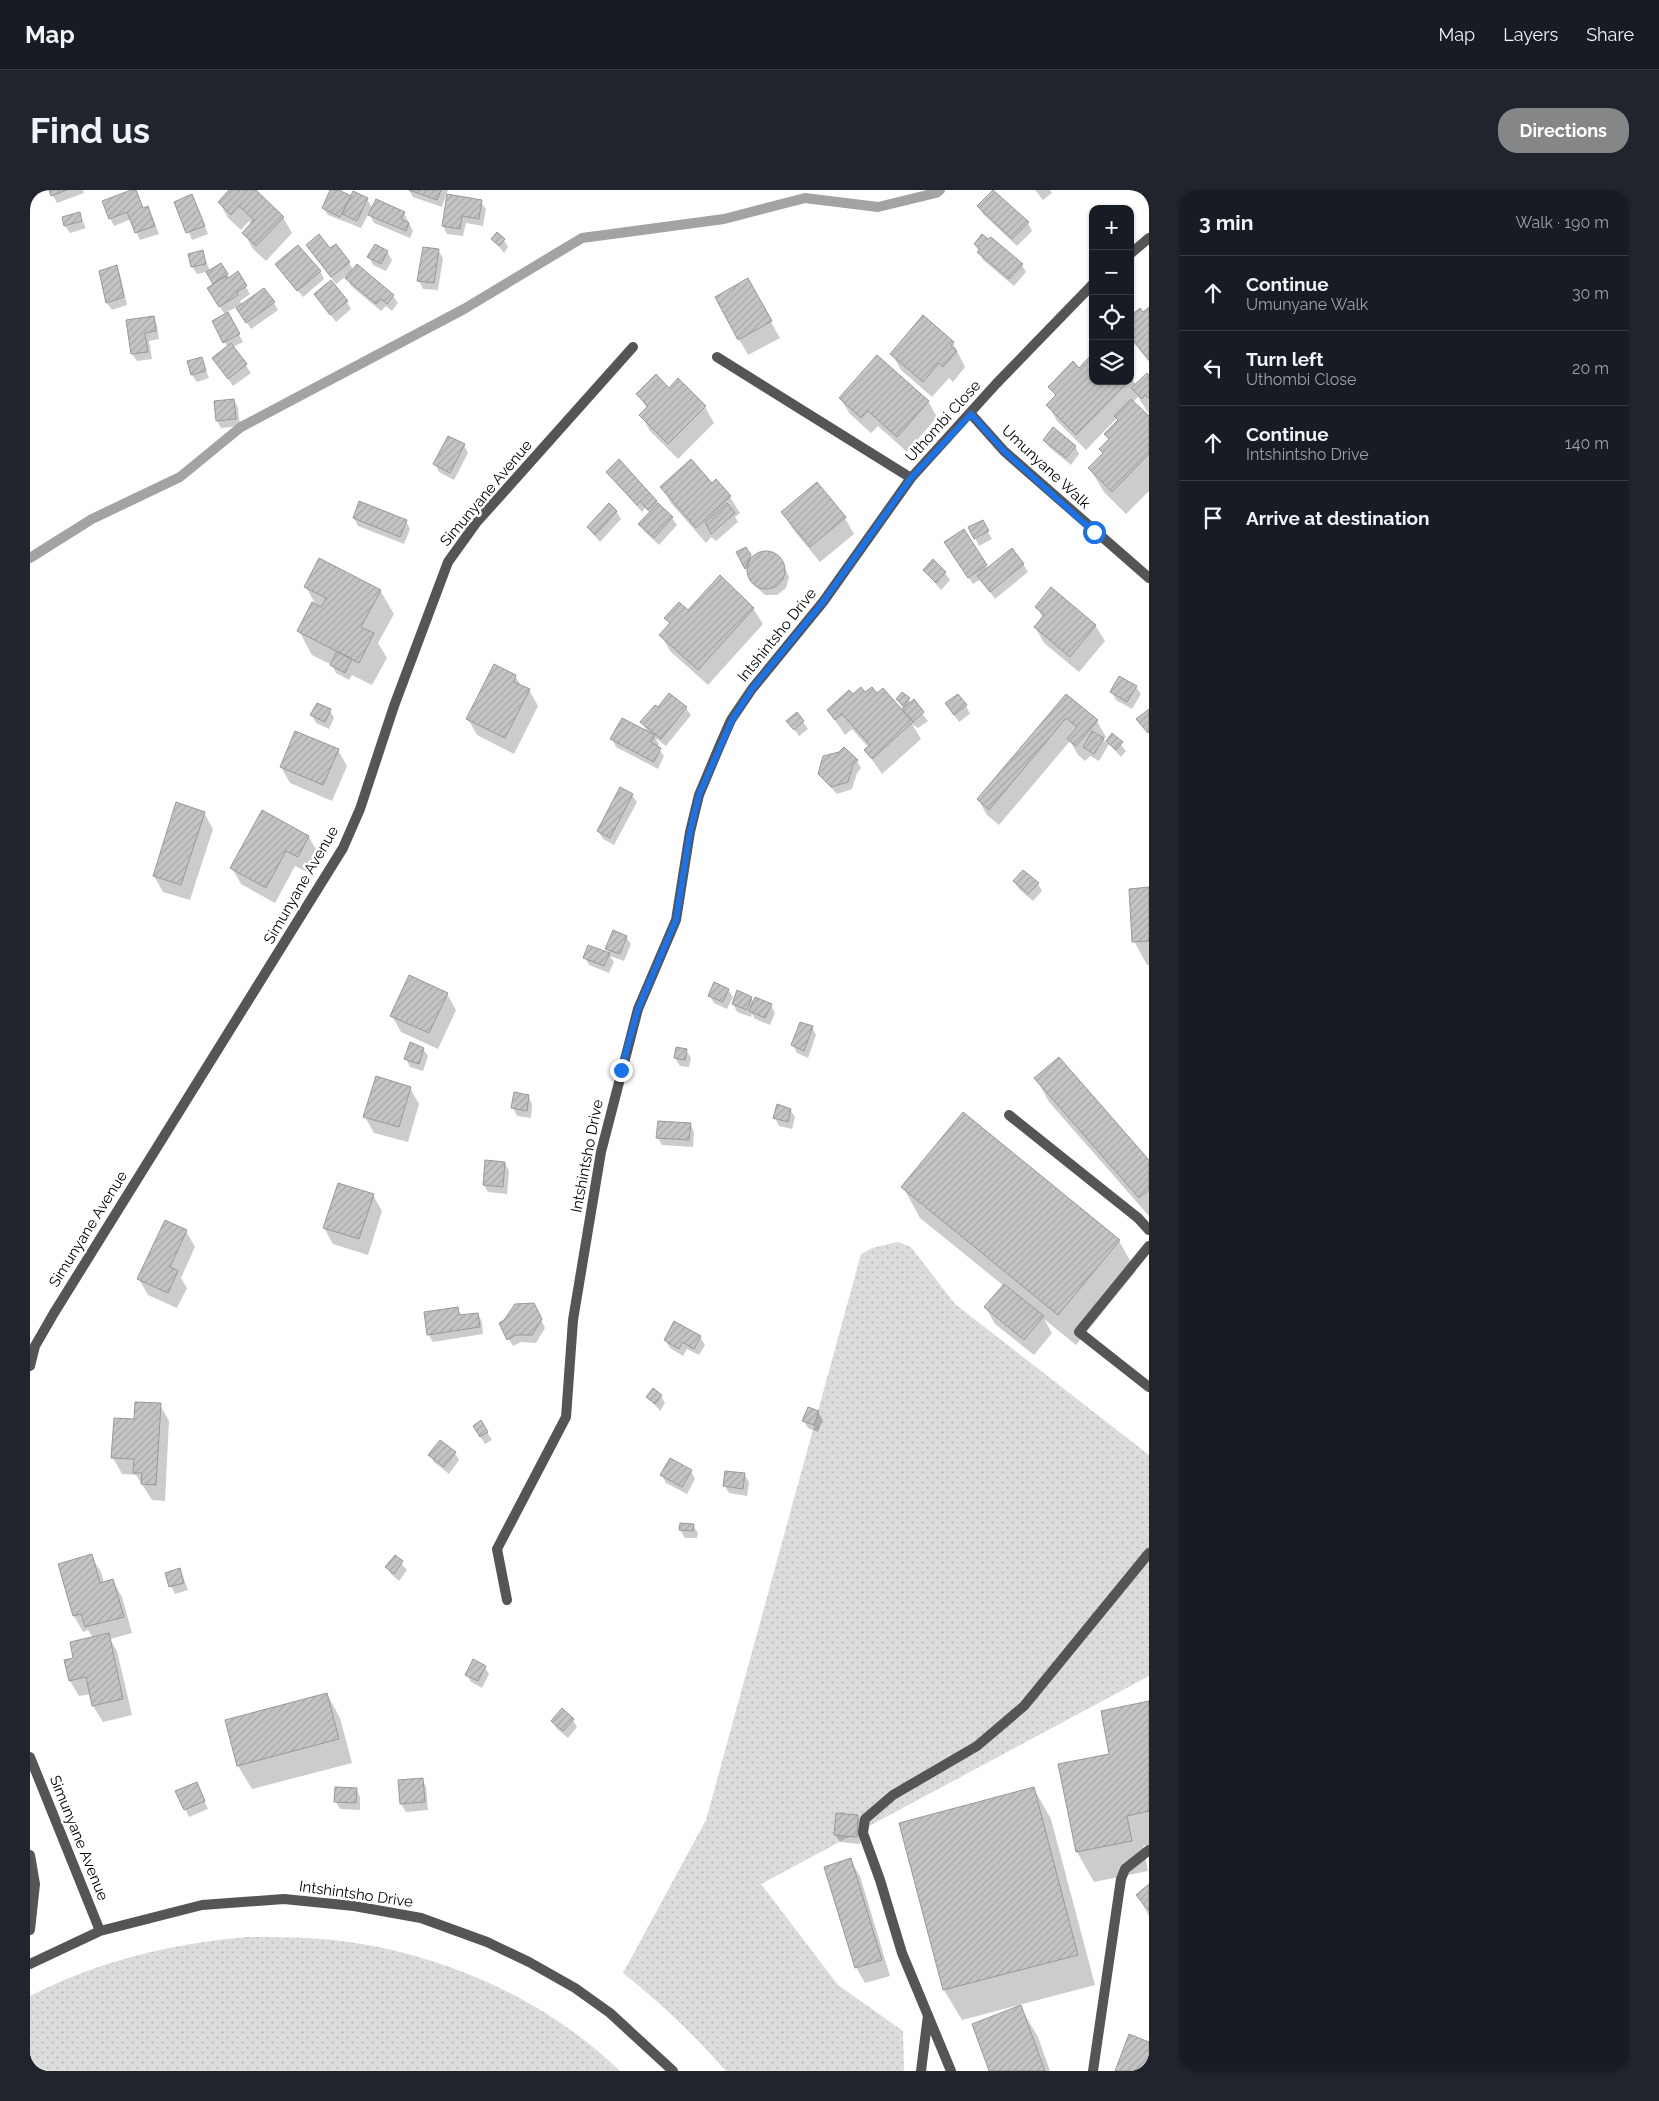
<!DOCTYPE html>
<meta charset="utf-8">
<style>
body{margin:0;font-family:Raleway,sans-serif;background:#20242c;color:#f1f3f6}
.controls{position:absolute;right:15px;top:15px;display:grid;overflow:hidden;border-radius:10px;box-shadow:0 1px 4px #0004}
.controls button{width:45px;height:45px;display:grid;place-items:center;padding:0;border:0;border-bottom:1px solid #363941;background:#171b24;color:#f1f3f6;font:25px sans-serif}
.stop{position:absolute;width:15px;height:15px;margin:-11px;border:4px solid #1a73e8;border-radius:50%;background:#fff}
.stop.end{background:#1a73e8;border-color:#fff;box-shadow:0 1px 5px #0008}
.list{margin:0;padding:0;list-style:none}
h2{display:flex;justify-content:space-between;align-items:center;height:65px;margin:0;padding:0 20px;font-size:21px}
h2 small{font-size:16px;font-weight:400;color:#9ea1a6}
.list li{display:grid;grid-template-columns:32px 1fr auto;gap:15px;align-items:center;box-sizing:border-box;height:75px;padding:0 20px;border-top:1px solid #363941}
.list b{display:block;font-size:19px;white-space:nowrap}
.list p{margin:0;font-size:16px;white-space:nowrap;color:#9ea1a6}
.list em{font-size:16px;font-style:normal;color:#9ea1a6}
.icon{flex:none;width:28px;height:28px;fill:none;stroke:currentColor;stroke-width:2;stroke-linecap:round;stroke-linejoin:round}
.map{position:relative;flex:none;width:1119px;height:1881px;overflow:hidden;border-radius:20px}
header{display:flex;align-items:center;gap:30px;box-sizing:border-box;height:70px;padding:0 25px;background:#171b24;border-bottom:1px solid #363941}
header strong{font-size:24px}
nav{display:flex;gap:28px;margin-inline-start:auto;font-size:18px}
.intro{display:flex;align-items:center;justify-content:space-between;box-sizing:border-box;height:120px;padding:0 30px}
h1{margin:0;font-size:35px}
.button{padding:12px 22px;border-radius:20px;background:#858687;color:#fff;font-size:18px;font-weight:700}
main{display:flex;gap:30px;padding:0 30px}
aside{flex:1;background:#171b24;border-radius:20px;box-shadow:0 1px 4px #0004}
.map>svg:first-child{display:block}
</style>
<header>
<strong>Map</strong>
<nav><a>Map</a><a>Layers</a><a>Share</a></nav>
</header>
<div class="intro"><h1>Find us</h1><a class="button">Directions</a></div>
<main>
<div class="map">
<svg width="1119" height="1881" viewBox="0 0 1119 1881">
<defs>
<pattern id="grass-dots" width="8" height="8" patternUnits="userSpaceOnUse" patternTransform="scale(1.25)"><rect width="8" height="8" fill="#dcdcdc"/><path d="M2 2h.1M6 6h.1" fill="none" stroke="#bbb" stroke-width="1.8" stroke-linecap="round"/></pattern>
<pattern id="building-hatch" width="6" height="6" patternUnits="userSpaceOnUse" patternTransform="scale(1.25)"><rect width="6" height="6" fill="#c4c4c4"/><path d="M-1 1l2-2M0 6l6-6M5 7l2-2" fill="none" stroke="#a7a7a7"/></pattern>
</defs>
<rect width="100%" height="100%" fill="#fff"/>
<path fill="url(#grass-dots)" d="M868,1052L881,1057L925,1114L1119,1265V1486L731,1694L808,1795L873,1841L874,1881H696C664,1845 631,1813 593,1783L676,1630L831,1064L842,1058Z
M216,1747C250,1747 285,1747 319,1752C418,1766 518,1811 590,1881H0V1806C68,1771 140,1754 216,1747Z"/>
<path fill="#0003" d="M20,0H53L54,3L27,13Z
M105,0L114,19L117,17L121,24L129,44L110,50L101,29L84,36L80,28Z
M201,0H225L253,27L262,43L236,71L223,59L214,43L222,34L219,31L211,40L198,28L189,12Z
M302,0L321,7L337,9L343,19L374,23L383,41L380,48L344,33L339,23L331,38L298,25L293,18Z
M379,0H418L412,17L383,7Z
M1005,0H1020L1022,3L1013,10Z
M964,1L998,33L1002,41L987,56L953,24L949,16Z
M162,6L178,44L162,50L146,13Z
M451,12L456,19L453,36L436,33L433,46L417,44L413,36Z
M49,24L56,38L40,43L35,36Z
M463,49L474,50L478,57L474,63Z
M945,54L992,75L996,82L984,96L953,70Z
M277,56L300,60L319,72L323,80L363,106L368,113L362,121L356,116L351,121L321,96L317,88L320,83L306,94Z
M408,60L413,68L408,100L393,99L389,91Z
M172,62L180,81L191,74L200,88L208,83L220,104L210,111L213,115L244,113L248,120L221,139L207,117L197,122L213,152L203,157L221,183L203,196L184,168L198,158L184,132L195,125L178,98L184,95L177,82L167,84L162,77Z
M357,62L362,70L356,81L343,75L339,67Z
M247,75L290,81L294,89L273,107Z
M86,76L90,84L97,115L82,120L77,113L70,82Z
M717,90L750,148L718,165L709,149Z
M286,105L317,112L321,119L306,132Z
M1119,119V172L1100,148V127L1113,124Z
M123,127L127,135L129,149L119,151L122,169L107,171L102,164Z
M923,153L935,177L923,192L919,188L902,207L871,180L862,164Z
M171,168L179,188L167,192L162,185Z
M1100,186L1106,195L1119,187V224L1108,207L1103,212L1119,228V301L1096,324L1074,302L1060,279L1074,264L1070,259L1079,250L1076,244L1088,231L1087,228L1056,260L1027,231L1018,215L1026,207L1020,197L1063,191H1100Z
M639,199L675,217L684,233L648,269L620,241L611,225L617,219L608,204Z
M810,208L898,211L907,227L877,262L848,236L841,243L820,224Z
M204,210L208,218L210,236L191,238L187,231Z
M1014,250L1045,256L1049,264L1041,275L1019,257Z
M434,255L438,263L424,290L409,282L405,274Z
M589,271L642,328L647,335L629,355L614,341L610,334L620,323L615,318L612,322L577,282Z
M686,291L700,307L710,323L705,327L708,332L686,351L681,347L676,353L641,313L632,297L682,295Z
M586,321L591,329L570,352L558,338Z
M753,322L815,328L824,344L790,372L762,338Z
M324,328L376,331L380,339L374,354L328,336Z
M952,332L962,349L949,356L940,338Z
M933,341L958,379L993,374L998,382L965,409L951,389L943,394L920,360Z
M716,358L723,370L729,364L740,362L750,368L759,387L756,398L747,405H735L726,397L708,362Z
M894,380L915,383L920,390L911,400Z
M276,397L350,400L364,424L348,453L357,468L342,495L322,485L319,490L306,483L302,475L282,465L269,441L287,417Z
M1007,417L1065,435L1075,451L1049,482L1014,453L1005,437L1013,428Z
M723,418L733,434L678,495L640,461L631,445L640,435L636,428L658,422Z
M485,486L492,497L499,500L508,516L484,564L447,545L438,529Z
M1106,497L1111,504L1102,519L1086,510L1082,502Z
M872,503L881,513L883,511L898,531L888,538L882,534L891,549L852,584L836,561L839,558L822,539L815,545L798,520L823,506L847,505L878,527L867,509Z
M1036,506L1067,531L1076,547L1074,549L1076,553L1083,545L1096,561L1091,567L1079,554L1069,571L1060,566L1055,571L1048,565L1040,551L969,635L957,625L948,609Z
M936,516L940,524L929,532L921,521Z
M656,518L661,525L636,556L625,548L629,554L627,557L634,566L628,579L586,557L582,549L618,543L612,532L628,519Z
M300,520L304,528L299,539L286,533L282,525Z
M758,531H773L778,539L769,546Z
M308,560L317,576L302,611L260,593L251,577Z
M809,563L827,571L831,578L827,583L822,599L807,604L789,584Z
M602,605L607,612L584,655L573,649L568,641Z
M232,622L279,647L288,663L277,682L265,676L245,713L211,694L202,678Z
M174,623L183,639L160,710L133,702L124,686Z
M984,691L1008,694L1012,701L1003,711L989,699Z
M1119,699V775H1117L1104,751Z
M596,747L601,754L594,771L580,766L584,772L579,783L559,775L555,767L559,756L580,764L577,759Z
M698,800L703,807L697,819L684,813L680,806Z
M417,804L426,820L408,859L371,842L362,826Z
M721,808L724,813L741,815L745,823L740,835L725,829L722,824L721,827L707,822L703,814Z
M782,837L786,845L778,868L767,863L763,855Z
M393,859L398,866L393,881L380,877L376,869Z
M656,860L661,868L659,877L650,876L645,868Z
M1006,888L1119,972V1026L1019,912Z
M380,898L389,914L378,952L344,943L335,927Z
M498,906L502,914L501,928L487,926L483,918Z
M760,920L765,927L762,939L749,936L745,928Z
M660,934L664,942L663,957L632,955L628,948Z
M475,973L479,981L477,1004L458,1002L454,995Z
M873,997L1089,1051L1106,1081L1046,1155L1014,1129L1022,1143L1004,1165L965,1134L956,1118L974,1096L890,1028Z
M343,1005L352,1021L338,1065L303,1054L294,1038Z
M156,1041L165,1057L151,1088L157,1098L147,1118L118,1105L109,1089Z
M427,1118L432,1126L448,1124L452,1132L453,1144L403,1152L398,1144Z
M508,1123L515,1138L506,1153L491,1152L483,1156L470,1134Z
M670,1147L675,1155L669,1165L657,1159L653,1166L640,1158L635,1150Z
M631,1206L635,1213L630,1221L618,1207Z
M130,1215L139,1231L135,1311L122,1310L106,1285L92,1284L83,1268L105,1230Z
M788,1222L793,1230L788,1242L778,1238L774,1231Z
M444,1236L457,1242L462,1250L455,1254Z
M425,1263L429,1270L419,1284L404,1272L400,1265Z
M661,1281L665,1289L657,1304L636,1293L632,1285Z
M715,1285L719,1292L717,1306L699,1303L695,1296Z
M663,1335L668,1343L667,1348H655L650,1340Z
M61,1366L71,1382L74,1393L83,1391L92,1407L102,1443L80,1449L87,1461L102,1525L73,1532L63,1516L61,1504L49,1506L40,1491L45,1469L63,1448L58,1440L53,1442L44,1426Z
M365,1366L377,1380L369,1391L361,1384L357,1377Z
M150,1379L158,1400L145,1404L141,1396Z
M455,1477L459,1484L452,1498L441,1492L437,1485Z
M297,1504L310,1528L322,1573L222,1599L208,1576Z
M1119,1512V1655L1113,1656L1118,1681L1064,1692L1047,1662L1081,1565Z
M543,1530L547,1537L538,1548L527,1539L522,1531Z
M392,1589L396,1597L398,1620L376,1622L371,1614L370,1591Z
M326,1599L330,1607V1620L310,1619L306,1612Z
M1004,1599L1021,1629L1065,1795L989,1815L1008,1847L1020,1881H960L989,1815L932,1830L914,1800L871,1634Z
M170,1601L178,1619L159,1627L147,1602Z
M827,1626L832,1634L830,1654L810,1652L806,1645Z
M820,1670L830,1686L860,1786L835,1793L826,1777Z
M1119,1696V1726L1107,1705Z"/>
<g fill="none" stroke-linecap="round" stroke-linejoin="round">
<path stroke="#a3a3a3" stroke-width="10" d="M0,368L62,329L150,287L211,237L434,119L552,48L694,29L775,8L848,17L906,3L910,0"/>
</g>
<path fill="url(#building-hatch)" stroke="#999" d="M19,0H37L21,6Z
M101,0H106L113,18L118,16L125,36L105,43L97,22L79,29L72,11Z
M199,0H226L254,27L226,56L212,43L224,30L209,16L201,25L188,12Z
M300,0H309L321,6L310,27L292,18Z
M379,0H411L407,10Z
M963,0L999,32L982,49L947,16Z
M323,1L338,8L327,31L312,24Z
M162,4L175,36L156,43L144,12Z
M417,4L452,10L449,29L432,26L430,39L412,36Z
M346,9L375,22L371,29L379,33L376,41L338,25Z
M50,22L52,31L34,36L32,27Z
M467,42L475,49L469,56L461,49Z
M289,44L300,58L306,54L320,72L301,87L276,55Z
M952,44L958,49L961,47L993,74L979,89L947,62L950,59L944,54Z
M345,54L358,61L351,74L337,67Z
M268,55L291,81L267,101L245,74Z
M393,57L409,59L404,93L387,91Z
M173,60L176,74L161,77L158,64Z
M191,73L198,84L183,94L176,82Z
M327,74L364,105L357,114L351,109L346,114L315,88Z
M87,75L94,107L76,113L69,81Z
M208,81L217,96L207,102L208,105L189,117L177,98L196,86L197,89Z
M718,88L742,131L708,150L685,107Z
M301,90L318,111L300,125L284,104Z
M234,98L245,112L216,133L206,118Z
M1119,117V170L1100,146V126L1110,118L1113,122Z
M198,122L210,144L193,153L182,131Z
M893,125L924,152L921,156L927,161L913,177L909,173L893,192L860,164Z
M124,126L126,141L115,143L118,162L101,164L96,130Z
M201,153L217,174L198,189L182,168Z
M1063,163V191H1099L1046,245L1016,215L1026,205L1018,197L1043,171L1049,178Z
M847,165L899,211L867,247L838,221L831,228L809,208Z
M172,167L176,181L161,185L157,171Z
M1117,183L1119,185V209L1115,205L1112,209L1101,198Z
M626,184L639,198L648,188L676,216L638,254L609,225L618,216L606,204Z
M204,209L206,229L186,231L184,211Z
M1101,209L1119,226V264L1082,302L1058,278L1073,263L1069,259L1079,249L1074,244L1088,230L1084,226Z
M1023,237L1046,256L1036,268L1013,250Z
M418,246L435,254L420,283L403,274Z
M589,269L627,311L618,320L610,311L607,315L576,282Z
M661,269L682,293L686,289L701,306L666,338L630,297Z
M787,292L816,327L780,357L751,322Z
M329,311L377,330L370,347L323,328Z
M579,313L587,321L565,345L557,337Z
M628,313L643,327L624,348L608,334Z
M697,313L705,323L681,344L675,332Z
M953,330L959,341L944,349L938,337Z
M934,339L957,375L938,388L914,352Z
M716,357L721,365L715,379L706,362Z
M982,358L994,374L960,402L947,386Z
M717 380a19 19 0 1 1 38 0a19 19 0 1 1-38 0Z
M289,368L351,400L331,437L344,443L329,473L267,441L282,412L291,417L296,408L274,397Z
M903,369L916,382L906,393L893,380Z
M690,385L724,418L668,480L629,445L640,433L634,428L649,412L658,420Z
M1021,397L1066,435L1040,467L1004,437L1014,425L1005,417Z
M307,461L322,469L315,483L300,475Z
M464,474L486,485L484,492L500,499L475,548L436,529Z
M1089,486L1107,496L1097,512L1080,502Z
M831,497L835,502L842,497L847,503L853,498L883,532L842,569L834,560L840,555L812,524L805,530L797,520L819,500L823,504Z
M872,502L880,508L874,516L866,509Z
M639,503L657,517L631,549L610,532L625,515L628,517Z
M928,504L937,515L924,525L915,513Z
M1036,504L1068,530L1046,556L1037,549L1047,537L1036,528L959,620L947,609Z
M884,509L894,522L883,532L872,519Z
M287,513L301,519L295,532L280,525Z
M1119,519V542L1118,543L1106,529Z
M767,522L774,531L764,540L756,531Z
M592,528L625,545L621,552L631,558L624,572L580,549Z
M265,541L309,559L293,595L250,577Z
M1062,541L1074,548L1064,564L1053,557Z
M1082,543L1093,552L1086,560L1076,551Z
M814,557L828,570L823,575L818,592L801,597L788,584L793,566L809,562Z
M590,597L603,604L580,648L567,641Z
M146,612L175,622L151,695L123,686Z
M232,620L279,646L268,667L256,661L236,698L200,678Z
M993,680L1009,693L998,704L983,691Z
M1119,697V751L1102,752L1099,699Z
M583,740L597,746L590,764L575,759Z
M558,755L580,763L574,776L553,768Z
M379,785L418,803L399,843L360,826Z
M684,792L699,799L693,812L678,806Z
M707,800L722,807L717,820L702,814Z
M725,807L742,814L735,828L719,821Z
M770,832L783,836L774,861L761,855Z
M380,852L394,858L389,874L374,869Z
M646,857L657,859L655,870L644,868Z
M1029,867L1119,970V1000L1109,1008L1004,888Z
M346,886L381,897L369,937L333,927Z
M484,902L499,905L497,921L481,918Z
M747,914L761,919L758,932L743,928Z
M933,922L1090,1050L1028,1125L871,997Z
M628,931L661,933L659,950L626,948Z
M455,970L475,972L473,997L453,995Z
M308,993L344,1004L329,1049L293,1038Z
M135,1030L157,1040L140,1077L148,1081L138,1103L107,1089Z
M974,1094L1014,1126L994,1150L954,1117Z
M504,1113L512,1129L502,1145H486L477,1150L469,1133L474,1130L485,1114Z
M428,1117L429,1125L448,1123L450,1137L397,1145L394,1122Z
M644,1131L671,1146L664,1159L652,1152L649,1159L634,1150Z
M623,1198L632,1205L625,1214L616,1207Z
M105,1212L131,1213L126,1295L111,1294L112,1283H103L104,1269L81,1268L84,1228L104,1229Z
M778,1217L789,1221L784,1235L772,1231Z
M451,1230L458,1242L450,1247L443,1236Z
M410,1250L426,1262L414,1277L398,1265Z
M640,1268L662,1280L652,1297L630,1285Z
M695,1281L715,1283L713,1299L693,1296Z
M650,1333L664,1334L663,1341L649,1340Z
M62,1364L70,1393L83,1389L94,1427L55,1437L51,1424L43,1426L28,1374Z
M365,1365L373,1371L364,1384L355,1377Z
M150,1378L154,1393L139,1397L135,1383Z
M79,1443L93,1509L62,1516L56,1487L39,1491L34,1470L43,1468L40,1452Z
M443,1469L456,1476L448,1491L435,1485Z
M297,1503L309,1549L207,1576L195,1530Z
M1119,1511V1621L1097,1626L1102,1651L1046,1662L1028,1574L1079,1564L1071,1521Z
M532,1518L544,1529L533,1541L521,1531Z
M393,1588L395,1612L370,1614L368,1590Z
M167,1592L175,1611L154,1620L145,1601Z
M305,1597L327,1598L326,1613L304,1612Z
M1004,1597L1048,1765L913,1800L869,1633Z
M806,1623L828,1625L827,1647L804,1645Z
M821,1668L852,1770L825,1778L794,1677Z
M1119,1694V1721L1106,1705Z
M991,1815L1015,1881H959L942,1834Z
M1099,1844L1119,1852V1881H1085Z"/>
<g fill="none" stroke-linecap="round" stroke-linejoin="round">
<path stroke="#555" stroke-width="10" d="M979,925L1108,1028L1119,1040
M1119,1056L1049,1142L1119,1197
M891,1881L898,1825
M921,1881L872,1763L850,1690L833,1643L835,1629L863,1605L947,1556L994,1516L1119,1363
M1063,1881L1091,1689L1095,1679L1119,1660"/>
<path stroke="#555" stroke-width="10" d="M1100,64L1119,48
M687,167L881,288
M941,224L974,261L1119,388
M0,1176L5,1156L24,1123L313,658L330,619L364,516L418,372L446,333L603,157
M477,1410L467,1359L536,1227L543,1130L571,962L608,819L646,730L660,642L669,605L690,555L701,530L722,499L793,412L881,288L966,194L1063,94
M0,1567L70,1741
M0,1665L5,1694L0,1740
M0,1774L70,1741L172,1715L254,1709L324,1716L391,1728L457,1752L499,1772L545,1798L580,1823L643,1881"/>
</g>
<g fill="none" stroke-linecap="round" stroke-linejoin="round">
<path stroke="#1a73e8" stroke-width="6" d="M591,880L608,819L646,730L660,642L669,605L702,530L722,499L793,412L881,288L941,224L974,261L1064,342"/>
</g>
<g text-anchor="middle" stroke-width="5" stroke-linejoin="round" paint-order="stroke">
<g font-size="15" fill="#000" stroke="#fff">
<text transform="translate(913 231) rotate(-48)" y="5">Uthombi Close</text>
<text transform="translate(1016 277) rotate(43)" y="5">Umunyane Walk</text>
<text transform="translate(456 303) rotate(-50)" y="5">Simunyane Avenue</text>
<text transform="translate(747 445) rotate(-51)" y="5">Intshintsho Drive</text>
<text transform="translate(271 695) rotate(-60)" y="5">Simunyane Avenue</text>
<text transform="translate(557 966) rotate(-79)" y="5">Intshintsho Drive</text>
<text transform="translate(58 1039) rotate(-58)" y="5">Simunyane Avenue</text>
<text transform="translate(49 1648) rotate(68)" y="5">Simunyane Avenue</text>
<text transform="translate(326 1704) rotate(8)" y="5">Intshintsho Drive</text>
</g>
</g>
</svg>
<div class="controls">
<button>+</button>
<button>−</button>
<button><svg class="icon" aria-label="locate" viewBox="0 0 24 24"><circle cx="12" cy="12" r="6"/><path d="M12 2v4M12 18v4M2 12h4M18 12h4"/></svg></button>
<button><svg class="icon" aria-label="layers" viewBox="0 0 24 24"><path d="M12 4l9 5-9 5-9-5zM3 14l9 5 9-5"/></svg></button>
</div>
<div class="stop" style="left:1064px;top:342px"></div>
<div class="stop end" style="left:591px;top:880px"></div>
</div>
<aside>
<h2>3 min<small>Walk · 190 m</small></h2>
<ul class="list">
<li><svg class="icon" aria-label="ahead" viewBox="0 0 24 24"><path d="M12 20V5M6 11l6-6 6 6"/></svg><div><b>Continue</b><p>Umunyane Walk</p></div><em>30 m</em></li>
<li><svg class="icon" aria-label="left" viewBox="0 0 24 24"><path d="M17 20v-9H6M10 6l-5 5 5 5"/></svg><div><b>Turn left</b><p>Uthombi Close</p></div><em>20 m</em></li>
<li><svg class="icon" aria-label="ahead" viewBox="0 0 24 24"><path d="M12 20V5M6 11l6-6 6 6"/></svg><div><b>Continue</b><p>Intshintsho Drive</p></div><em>140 m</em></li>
<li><svg class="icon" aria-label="arrive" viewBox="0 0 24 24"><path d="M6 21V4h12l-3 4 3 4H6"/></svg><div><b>Arrive at destination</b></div></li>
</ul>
</aside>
</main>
